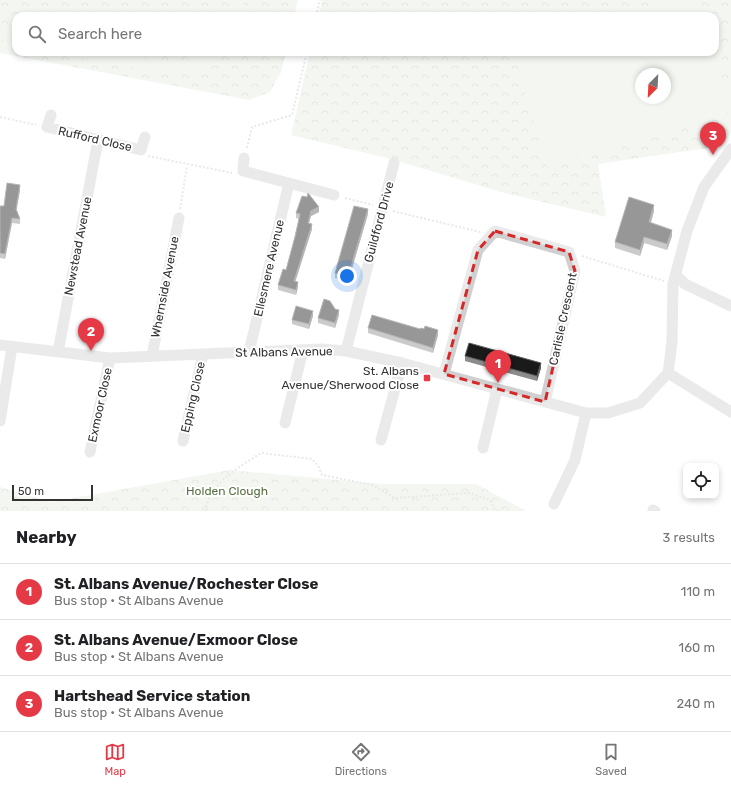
<!DOCTYPE html>
<meta charset="utf-8">
<style>
body{margin:0;font-family:Rubik,sans-serif;background:#f2f2f2;color:#202124}
.controls{position:absolute;right:12px;bottom:12px;display:grid;overflow:hidden;border-radius:8px;box-shadow:0 2px 6px #0003}
.controls button{width:36px;height:36px;display:grid;place-items:center;padding:0;border:0;border-bottom:1px solid #e0e0e0;background:#fff;color:#202124;font:20px sans-serif}
.compass{position:absolute;left:635px;top:68px;width:36px;height:36px;border-radius:50%;background:#fff;box-shadow:0 2px 6px #0003;rotate:204deg}
.scale{position:absolute;left:12px;bottom:10px;width:81px;box-sizing:border-box;padding-left:4px;border:2px solid #333;border-top:0;font-size:11px;line-height:14px;white-space:nowrap;color:#333;-webkit-text-stroke:3px #fff;paint-order:stroke}
.you{position:absolute;left:347px;top:276px;width:14px;height:14px;margin:-10px;border:3px solid #fff;border-radius:50%;background:#1a73e8;box-shadow:0 0 0 6px #1a73e833}
.badge{display:grid;place-items:center;width:26px;height:26px;border-radius:50%;background:#e63946;color:#fff;font-size:13px;font-weight:700}
.pin{position:absolute;translate:-50% -33px;filter:drop-shadow(0 1px 2px #0008)}
.pin::after{content:'';position:absolute;top:21px;width:14px;height:12px;background:inherit;clip-path:polygon(0 0,100% 0,50% 100%)}
.list{margin:0;padding:0;list-style:none}
h2{display:flex;justify-content:space-between;align-items:center;height:52px;margin:0;padding:0 16px;font-size:17px}
h2 small{font-size:13px;font-weight:400;color:#757577}
.list li{display:grid;grid-template-columns:26px 1fr auto;gap:12px;align-items:center;box-sizing:border-box;height:56px;padding:0 16px;border-top:1px solid #e0e0e0}
.list b{display:block;font-size:15px;white-space:nowrap}
.list p{margin:0;font-size:13px;white-space:nowrap;color:#757577}
.list em{font-size:13px;font-style:normal;color:#757577}
.icon{flex:none;width:22px;height:22px;fill:none;stroke:currentColor;stroke-width:2;stroke-linecap:round;stroke-linejoin:round}
.map{position:relative;flex:none;width:731px;height:511px;overflow:hidden}
.search{position:absolute;background:#fff;box-shadow:0 2px 6px #0003;left:12px;right:12px;top:12px;height:44px;display:flex;align-items:center;gap:10px;box-sizing:border-box;padding:0 14px;border-radius:12px;color:#757577;font-size:15px}
.sheet{height:220px;background:#fff}
nav{display:flex;justify-content:space-around;align-items:center;box-sizing:border-box;height:56px;border-top:1px solid #e0e0e0;background:#fff;font-size:11px;color:#757577}
nav a{display:grid;justify-items:center;gap:2px}
nav .on{color:#e63946}
.map>svg:first-child{display:block}
</style>
<div class="map">
<svg width="731" height="511" viewBox="0 0 731 511">
<defs>
<pattern id="forest-crowns" width="20" height="18" patternUnits="userSpaceOnUse"><rect width="20" height="18" fill="#e6ecdf"/><path d="M2 6a3 3 0 1 1 6 0M12 15a3 3 0 1 1 6 0" fill="none" stroke="#c6cbc0"/></pattern>
</defs>
<rect width="100%" height="100%" fill="#fff"/>
<path fill="url(#forest-crowns)" fill-rule="evenodd" d="M0,0H298L294,16H16V52H286L281,72L270,92L249,100L0,53Z
M322,0H731V133L721,146L598,164L606,217L501,192L387,158L291,135L310,52H715V16H319ZM641,74H665V98H641Z
M230,470L383,484H476L526,511H0V487L51,502Z"/>
<path fill="#e6ecdf" fill-rule="evenodd" d="M231,0H244L242,16H230Z
M666,0H697L703,16H617Z
M0,22L16,32V45L0,38Z
M50,52H116L173,62L191,59L205,52H224C208,68 187,75 164,73Z
M514,52H714L731,105L727,114L547,167ZM641,74H665V98H641Z"/>
<g fill="none" stroke-linecap="round" stroke-linejoin="round">
<path stroke="#cdcdcd" stroke-width="2" stroke-dasharray="2 2" stroke-linecap="butt" d="M316,16L320,0
M0,117L36,125
M247,148L252,127L292,115L307,52
M148,156L232,173
M345,198L373,205
M180,209L187,166
M393,211L480,232
M582,256L664,281
M205,511C210,483 239,467 261,453L312,459L319,467L322,475L372,485L395,498L469,493L490,500L495,510L498,511"/>
<path stroke="#d0d0d0" stroke-width="11" d="M51,115L47,127L141,150L145,137
M244,158L243,171L334,195
M676,275L685,284L731,306
M0,345L110,358L322,349L346,351L402,363L586,413H608L640,403L668,373L672,342L673,284L687,231L704,187L731,149
M346,351L394,163
M58,352L98,140
M249,352L289,183
M152,356L179,218
M668,373L731,412
M444,374L478,250L495,231L569,252L575,271L545,402
M0,421L12,347
M285,423L303,350
M381,440L402,363
M183,441L203,354
M483,448L497,389
M90,452L110,358
M554,504L575,460L586,413
M653,510L655,511"/>
</g>
<path fill="#8c8c8c" d="M20,190L16,211L20,219V224L12,223L5,259L0,258V206H4Z
M654,211L651,223L672,236L667,250L644,243L640,256L615,248V242Z
M319,212L311,216L309,223L312,229L295,281L298,287L296,295L278,290V285L286,270L299,219L296,218V213Z
M368,214L348,282L335,278V273Z
M339,315L335,328L318,323V318Z
M313,316L309,329L292,324V320Z
M368,328L438,335L433,353L368,333Z
M465,356L541,368L537,381L465,361Z"/>
<path fill="#5f5f5f" d="M20,185V190L16,214V209Z
M654,205V211L649,228V222Z
M319,207V212L311,216L308,227V223L311,211Z
M368,209V214L348,282V277Z
M12,218V223L5,259V254Z
M312,224V229L294,286V281Z
M672,230V236L667,250V244Z
M644,237V243L640,256V250Z
M298,282V287L296,295V290Z
M339,310V315L335,328V323Z
M313,311V316L309,329V324Z
M438,330V335L433,353V348Z
M541,363V368L537,381V376Z"/>
<path fill="#1a1a1a" stroke="#5f5f5f" d="M7,183L20,185L16,209L20,219L12,218L5,254L0,253V206H4Z
M308,193L319,207L311,211L308,223L312,224L294,281L298,282L296,290L278,285L283,269L286,270L295,237L300,214L296,213L302,196L307,197Z
M629,197L654,205L649,222L672,230L667,244L644,237L640,250L615,242Z
M354,206L368,209L348,277L335,273Z
M324,299L330,301L335,309L339,310L335,323L318,318Z
M296,306L313,311L309,324L292,320Z
M372,315L420,329L421,328L424,329L425,326L438,330L433,348L368,328Z
M469,343L541,363L537,376L465,356Z"/>
<path d="M0 0H731V511H0ZM495,231L569,252L575,271L545,402L444,374L478,250Z" fill="#fff" fill-opacity=".55" fill-rule="evenodd"/>
<path fill="none" stroke="#d62828" stroke-width="3" stroke-dasharray="8 5" stroke-linejoin="round" d="M495,231L569,252L575,271L545,402L444,374L478,250Z"/>
<rect fill="#e63946" stroke="#fff" stroke-width="1.5" x="423" y="374" width="8" height="8" rx="2"/>
<g text-anchor="middle" stroke-width="4" stroke-linejoin="round" paint-order="stroke">
<g font-size="12" fill="#333" stroke="#fff">
<text transform="translate(95 139) rotate(13)" y="4">Rufford Close</text>
<text transform="translate(379 222) rotate(-75)" y="4">Guildford Drive</text>
<text transform="translate(78 246) rotate(-79)" y="4">Newstead Avenue</text>
<text transform="translate(269 268) rotate(-77)" y="4">Ellesmere Avenue</text>
<text transform="translate(165 287) rotate(-79)" y="4">Whernside Avenue</text>
<text transform="translate(563 319) rotate(-78)" y="4">Carlisle Crescent</text>
<text transform="translate(284 352) rotate(-1)" y="4">St Albans Avenue</text>
<text transform="translate(193 397) rotate(-77)" y="4">Epping Close</text>
<text transform="translate(100 405) rotate(-78)" y="4">Exmoor Close</text>
</g>
<g font-size="12" fill="#333" stroke="#fff" text-anchor="end">
<text x="419" y="375">St. Albans<tspan x="419" dy="14">Avenue/Sherwood Close</tspan></text>
</g>
<g font-size="12" fill="#56703f" stroke="#fff">
<text x="227" y="495">Holden Clough</text>
</g>
</g>
</svg>
<div class="controls">
<button><svg class="icon" aria-label="locate" viewBox="0 0 24 24"><circle cx="12" cy="12" r="6"/><path d="M12 2v4M12 18v4M2 12h4M18 12h4"/></svg></button>
</div>
<svg class="compass" viewBox="-18 -18 36 36"><path d="M0-13l5 13h-10z" fill="#e53935"/><path d="M0 13l5-13h-10z" fill="#757577"/></svg>
<div class="scale">50 m</div>
<div class="you"></div>
<div class="pin badge" style="left:498px;top:383px">1</div>
<div class="pin badge" style="left:91px;top:351px">2</div>
<div class="pin badge" style="left:713px;top:155px">3</div>
<div class="search"><svg class="icon" aria-label="search" viewBox="0 0 24 24"><circle cx="10" cy="10" r="6"/><path d="M15 15l6 6"/></svg>Search here</div>
</div>
<section class="sheet">
<h2>Nearby<small>3 results</small></h2>
<ul class="list">
<li><span class="badge">1</span><div><b>St. Albans Avenue/Rochester Close</b><p>Bus stop · St Albans Avenue</p></div><em>110 m</em></li>
<li><span class="badge">2</span><div><b>St. Albans Avenue/Exmoor Close</b><p>Bus stop · St Albans Avenue</p></div><em>160 m</em></li>
<li><span class="badge">3</span><div><b>Hartshead Service station</b><p>Bus stop · St Albans Avenue</p></div><em>240 m</em></li>
</ul>
</section>
<nav>
<a class="on"><svg class="icon" aria-label="map" viewBox="0 0 24 24"><path d="M3 6l6-2 6 2 6-2v14l-6 2-6-2-6 2zM9 4v14M15 6v14"/></svg>Map</a>
<a><svg class="icon" aria-label="directions" viewBox="0 0 24 24"><path d="M12 3l9 9-9 9-9-9zM9 14v-3h6M13 9l2 2-2 2"/></svg>Directions</a>
<a><svg class="icon" aria-label="saved" viewBox="0 0 24 24"><path d="M7 4h10v16l-5-4-5 4z"/></svg>Saved</a>
</nav>
